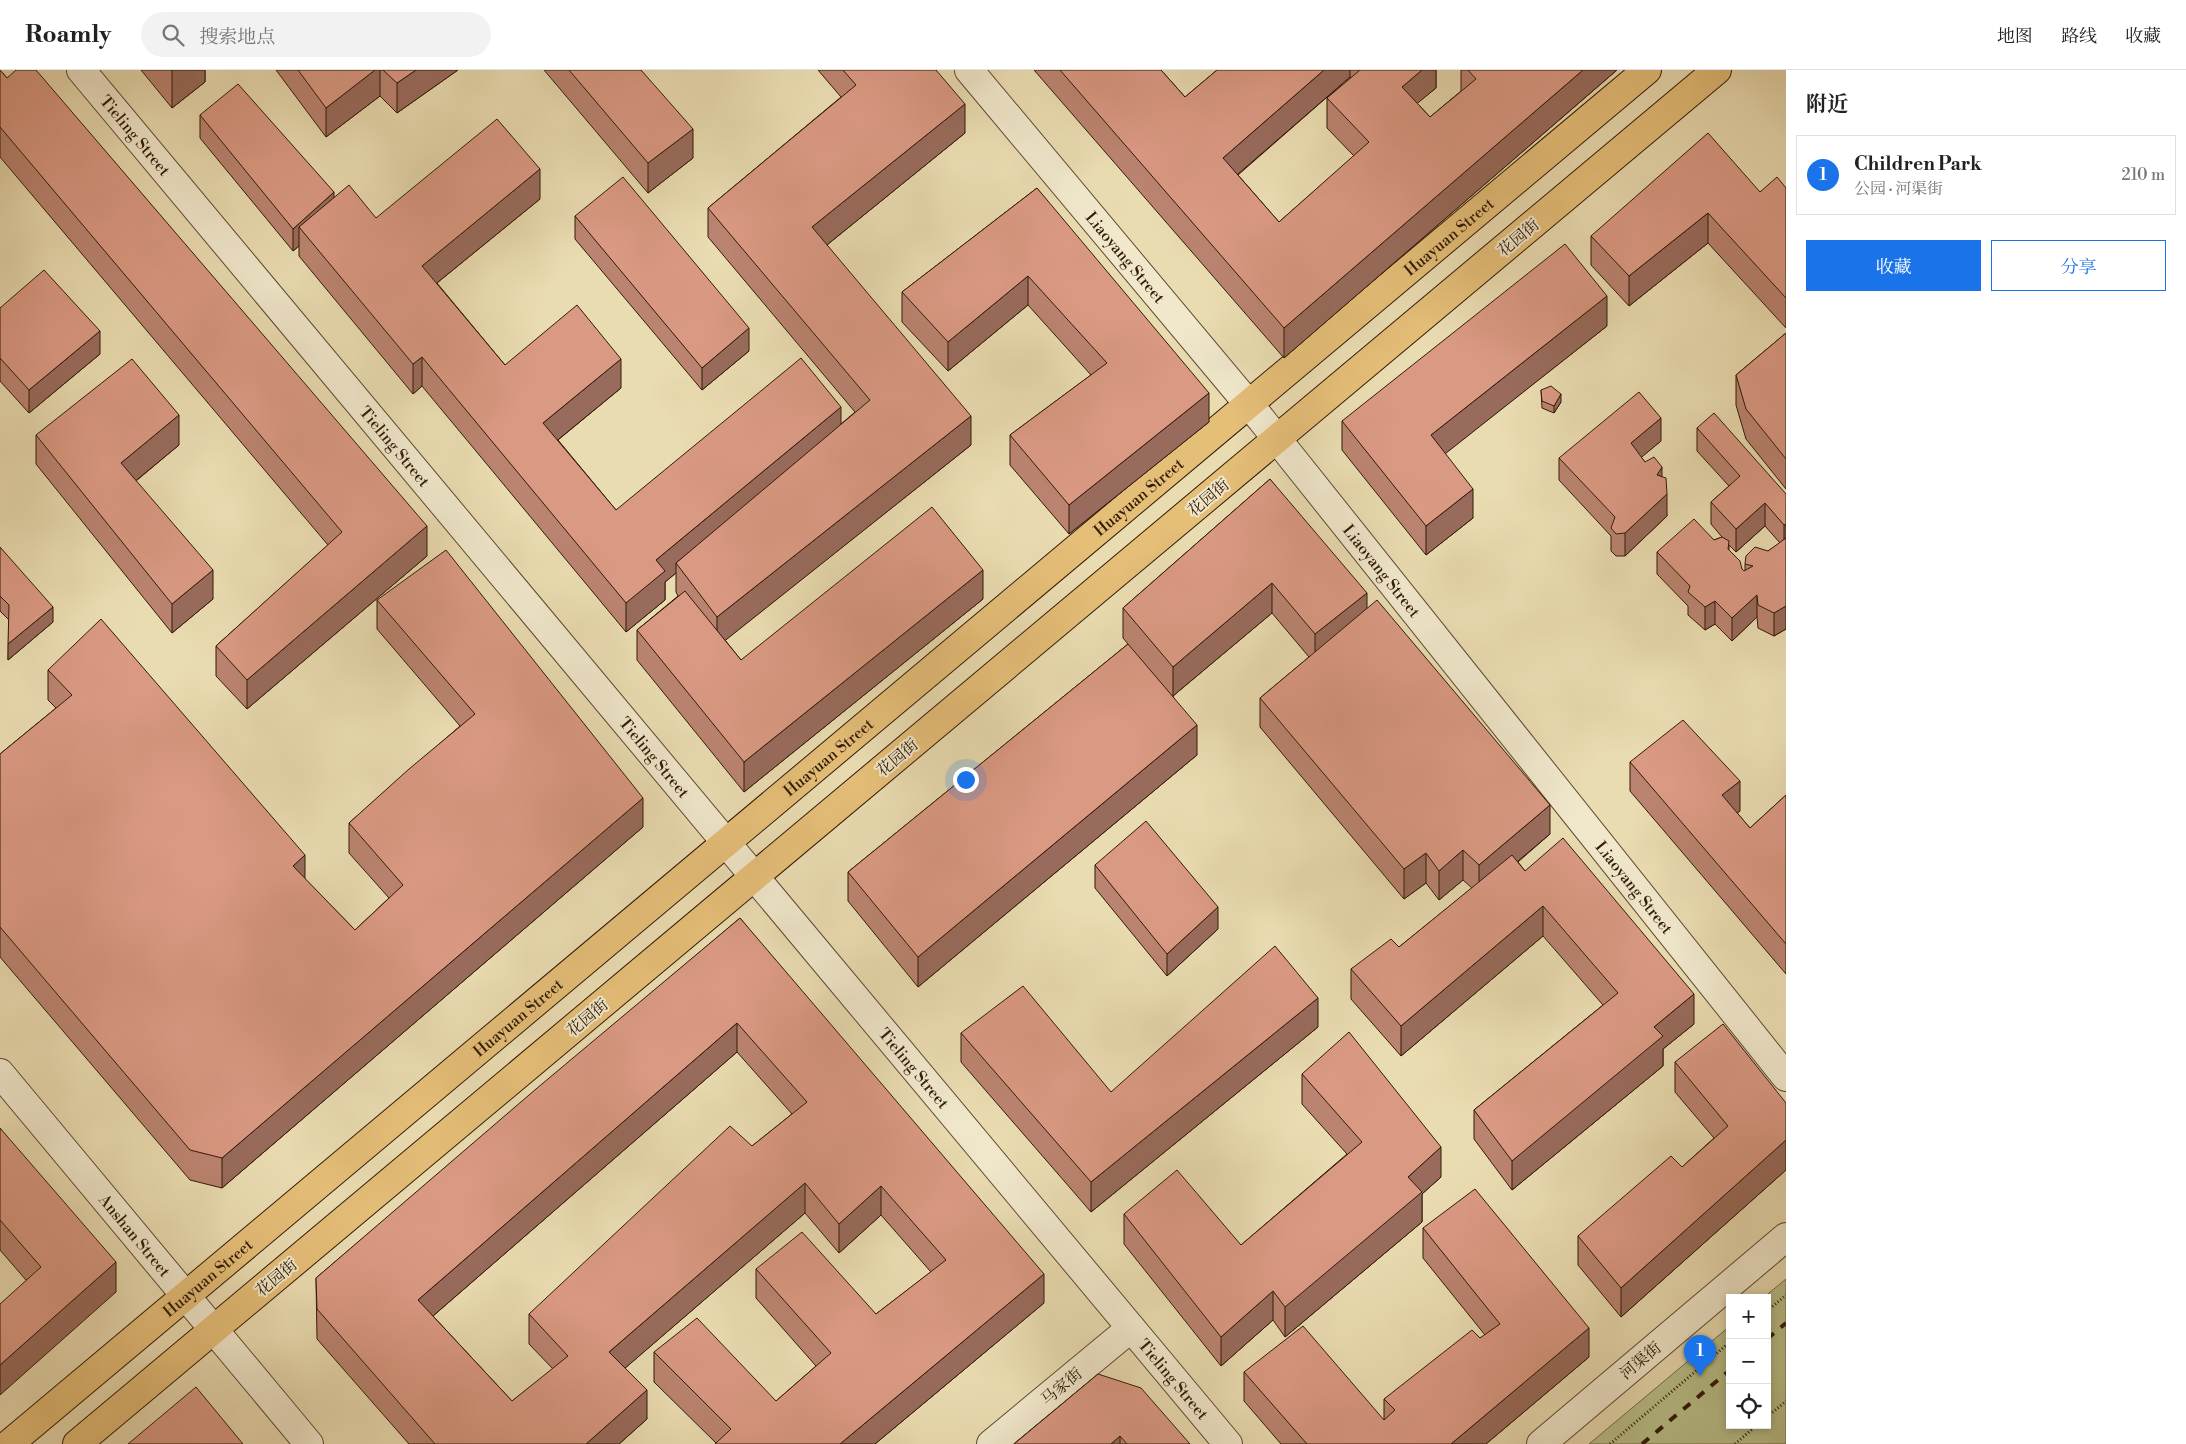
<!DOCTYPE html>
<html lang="zh">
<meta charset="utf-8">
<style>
body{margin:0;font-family:"Libre Bodoni","Noto Serif SC",serif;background:#f2f2f2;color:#222}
.controls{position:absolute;right:15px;bottom:15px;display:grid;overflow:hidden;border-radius:0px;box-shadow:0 2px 8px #0003}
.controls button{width:45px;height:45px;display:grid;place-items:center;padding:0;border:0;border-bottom:1px solid #e0e0e0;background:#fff;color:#222;font:25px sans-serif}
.you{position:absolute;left:965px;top:709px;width:18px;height:18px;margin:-12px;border:4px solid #fff;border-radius:50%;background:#1a73e8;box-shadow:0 0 0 8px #1a73e833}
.badge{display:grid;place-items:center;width:32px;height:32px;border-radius:50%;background:#1a73e8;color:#fff;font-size:16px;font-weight:700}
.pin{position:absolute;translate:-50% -41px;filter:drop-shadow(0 1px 2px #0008)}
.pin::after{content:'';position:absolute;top:26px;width:18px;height:15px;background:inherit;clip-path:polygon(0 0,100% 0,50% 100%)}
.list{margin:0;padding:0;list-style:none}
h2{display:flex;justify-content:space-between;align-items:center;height:65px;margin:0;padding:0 20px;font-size:21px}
h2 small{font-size:16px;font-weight:400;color:#767676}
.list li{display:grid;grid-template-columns:32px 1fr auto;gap:15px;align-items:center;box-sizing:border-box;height:80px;margin:0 10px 10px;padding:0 10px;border:1px solid #e0e0e0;border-radius:0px}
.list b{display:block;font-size:19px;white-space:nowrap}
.list p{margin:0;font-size:16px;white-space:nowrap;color:#767676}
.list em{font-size:16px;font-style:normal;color:#767676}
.actions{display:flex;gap:10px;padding:15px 20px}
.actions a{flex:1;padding:11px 0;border:1px solid #1a73e8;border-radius:0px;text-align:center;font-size:18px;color:#1a73e8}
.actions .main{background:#1a73e8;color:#fff}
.icon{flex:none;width:28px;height:28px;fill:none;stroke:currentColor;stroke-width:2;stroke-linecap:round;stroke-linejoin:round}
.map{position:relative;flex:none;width:1786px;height:1374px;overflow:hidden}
header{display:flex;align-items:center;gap:30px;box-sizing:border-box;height:70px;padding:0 25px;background:#fff;border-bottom:1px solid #e0e0e0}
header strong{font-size:24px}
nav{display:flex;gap:28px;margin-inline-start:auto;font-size:18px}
.search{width:350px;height:45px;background:#f2f2f2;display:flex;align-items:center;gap:12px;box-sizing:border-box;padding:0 18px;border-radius:28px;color:#767676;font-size:19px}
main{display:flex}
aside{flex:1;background:#fff}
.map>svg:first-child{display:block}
</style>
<header>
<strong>Roamly</strong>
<div class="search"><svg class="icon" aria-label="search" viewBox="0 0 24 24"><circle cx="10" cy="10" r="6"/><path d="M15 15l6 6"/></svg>搜索地点</div>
<nav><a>地图</a><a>路线</a><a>收藏</a></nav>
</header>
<main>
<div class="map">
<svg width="1786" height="1374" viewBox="0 0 1786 1374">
<rect width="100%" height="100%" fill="#eadcb1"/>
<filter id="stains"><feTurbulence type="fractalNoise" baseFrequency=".004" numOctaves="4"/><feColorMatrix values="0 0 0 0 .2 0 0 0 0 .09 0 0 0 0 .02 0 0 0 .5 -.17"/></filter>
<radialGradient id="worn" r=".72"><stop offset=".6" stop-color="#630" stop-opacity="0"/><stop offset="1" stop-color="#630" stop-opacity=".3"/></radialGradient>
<path fill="#b9c08a" stroke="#746d48" d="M1786,1209V1374H1589L1730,1256V1355H1767V1228H1763Z"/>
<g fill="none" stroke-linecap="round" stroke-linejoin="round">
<g stroke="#5e4a32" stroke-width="30">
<g id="minor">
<path id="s1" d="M81,0L1228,1374"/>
<path id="s2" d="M969,0L1261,349L1786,1007"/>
<path id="s3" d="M0,1003L309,1374"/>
<path d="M991,1374L1131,1258"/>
<path d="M1541,1374L1786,1167"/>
</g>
</g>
<g stroke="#301a07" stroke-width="30">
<g id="major">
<path id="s4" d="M9,1374L1647,0"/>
<path d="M77,1374L1717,0"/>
</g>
</g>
<path stroke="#301a07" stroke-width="3" stroke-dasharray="1 2.5" stroke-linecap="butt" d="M1767,1241L1786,1225
M1767,1347L1786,1331
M1610,1374L1730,1272
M1735,1374L1757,1355"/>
<use href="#minor" stroke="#f1e8cc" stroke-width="28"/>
<use href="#major" stroke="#e5be78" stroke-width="28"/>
<path stroke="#301a07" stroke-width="4" stroke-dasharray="9 9" stroke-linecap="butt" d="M1767,1269L1786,1253
M1642,1374L1730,1300"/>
</g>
<path fill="#bb8471" stroke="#301a07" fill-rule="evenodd" d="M0,0L427,486L247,639L216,606V576L328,475L0,87Z
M141,0H205V12L172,38Z
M276,0H458L397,43L380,26L326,67Z
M544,0H641L693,88L648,123Z
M818,0H936L965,63L827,175L971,375L725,570L741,590L983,529L744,722L637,590V560L678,526L676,522V503L665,512V530L626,562L422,316L413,324L299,186V176L293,181L200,68V45L334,128L376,148L540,129L437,213L505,295L621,318L558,370L616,440L841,354L855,342L708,167V138L841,27Z
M1034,0H1161L1185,27L1217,0H1436V18L1417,33L1430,47L1461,21V0H1617L1284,288ZM1350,7L1351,8L1327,28V58L1354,86L1279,152L1238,105Z
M1037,118L1209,352L1069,464L1010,395V365L1091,305L1028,235L948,301L902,252V222Z
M1786,118V258L1708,173L1629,236L1591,195V166L1760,122Z
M575,146L749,281L702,320L575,169Z
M0,238L100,284L29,343L0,311Z
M1607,256L1445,383L1473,448L1426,485L1342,380V351Z
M1786,263V419L1746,369L1736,335V305Z
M1541,320L1561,332L1554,343L1542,338Z
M1697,358L1786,424V559L1774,566L1758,558L1757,547L1732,571L1715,554L1705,560L1688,545V536L1657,504V482L1714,470L1722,467L1711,454V432L1729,416L1697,381ZM1765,456L1780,473L1768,481L1745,494V500L1744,501L1742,499L1729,480V475L1736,482Z
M36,365L179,375L136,411L213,529L172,563L36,394Z
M1661,371L1641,387L1645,392L1662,407L1667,446L1625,486H1616L1611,481V466L1559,410V388Z
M1270,409L1367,538L1550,764L1518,792L1525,801L1694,954L1663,979V996L1512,1120L1474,1069V1040L1603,935L1543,866L1401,986L1351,929V899L1399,877L1472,818L1463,810L1439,830L1426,813L1404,829L1260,657V628L1309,587L1272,543L1173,626L1197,685L918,917L848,831V802L1128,574L1123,568V538Z
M0,477L53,552L8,590L9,550L0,541Z
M377,530L643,757L222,1118L190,1110L0,887V684L56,638L48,630V600L305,809L355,860L389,828L349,783V753L460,656L377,559Z
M1630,692L1740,741L1737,743L1750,758L1786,725V904L1630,721Z
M1095,795L1218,859L1167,906L1095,818Z
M740,848L1044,1233L875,1374H715L716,1373L654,1312V1282L776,1331L816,1296L756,1228V1199L876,1244L931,1202L881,1145L839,1183L805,1143L625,1298L647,1349L619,1374H409L317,1269L316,1208ZM737,982L792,1044L752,1076L529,1244V1274L553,1299L512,1331L433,1246Z
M1318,957L1091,1142L961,992V963L1111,1022Z
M1675,992L1786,1033V1100L1621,1247L1578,1195V1166L1682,1097L1714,1068L1675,1022Z
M1302,1004L1441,1107L1422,1124V1152L1285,1267L1273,1250L1221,1296L1124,1174V1144L1241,1175L1347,1084L1302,1034Z
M0,1058L116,1222L26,1210L0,1180Z
M1423,1158L1589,1287L1486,1374H1281L1244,1331V1302L1384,1350V1329L1485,1265L1423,1188Z
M1098,1304L1190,1374H1014Z"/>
<path fill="#996b5c" stroke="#301a07" d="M172,0H205V12L172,38Z
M375,0H380V26L326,67V38Z
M416,0H458L397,43V13Z
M1324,0H1350V7L1223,117V88Z
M1422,0H1436V18L1402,46V17Z
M1583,0H1617L1284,288V258Z
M965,34V63L812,187V157Z
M693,59V88L648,123V93Z
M540,99V129L422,225V196Z
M334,122V145L299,157V176L293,181V159Z
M1708,143V173L1629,236V206Z
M1028,206V235L948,301V272Z
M1607,226V256L1431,395V365Z
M749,258V281L702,320V298Z
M100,261V284L29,343V320Z
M422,287V316L413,324V294Z
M621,289V318L543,382V353Z
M1209,323V352L1069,464V435Z
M1561,324V332L1554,343V336Z
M841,337V367L676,493V503L665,512V530L626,562V533L656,490Z
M179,345V375L121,423V393Z
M971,346V375L717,577V547Z
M1661,348V371L1631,396V373Z
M1662,397V420L1657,405Z
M1473,419V448L1426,485V456Z
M1667,424V446L1625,486V463Z
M1765,433V456L1736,482V459Z
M1786,454V477L1784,478V455Z
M427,456V486L247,639V610Z
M213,500V529L172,563V534Z
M983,500V529L744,722V692Z
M1272,513V543L1173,626V597Z
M1367,523V553L1315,594V564Z
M1757,525V547L1732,571V548Z
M1715,531V554L1705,560V537Z
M1786,536V559L1774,566V543Z
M53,537V552L8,590V574Z
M1197,655V685L918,917V887Z
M1740,711V741L1722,754V725Z
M643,728V757L222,1118V1088Z
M1550,735V764L1479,824V795Z
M1463,780V810L1439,830V801Z
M1426,783V813L1404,829V799Z
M305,785V815L293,796Z
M1543,836V866L1401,986V956Z
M1218,837V859L1167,906V884Z
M1694,924V954L1663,979V996L1512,1120V1091L1654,957Z
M1318,928V957L1091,1142V1112Z
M737,953V982L418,1259V1230Z
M1786,1070V1100L1621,1247V1218Z
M1441,1077V1107L1422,1124V1152L1285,1267V1237L1408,1107Z
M805,1113V1143L609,1312V1282Z
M881,1116V1145L839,1183V1154Z
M116,1192V1222L0,1325V1295Z
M1044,1204V1233L875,1374H840Z
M1273,1221V1250L1221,1296V1267Z
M1589,1258V1287L1486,1374H1451Z
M647,1320V1349L619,1374H586Z
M1120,1366V1374H1111Z"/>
<path fill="#da9983" stroke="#301a07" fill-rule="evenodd" d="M0,0L7,8L16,0H36L427,456L247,610L216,576L342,462L0,57Z
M298,0H375L326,38Z
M383,0H416L397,13Z
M569,0H641L693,59L648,93Z
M843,0H936L965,34L812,157L971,346L717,547L676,493L870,330L708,138L856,15Z
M1060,0H1161L1185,27L1217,0H1324L1223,88L1279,152L1369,72L1327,28L1360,0H1422L1402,17L1430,47L1476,9L1468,0H1583L1284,258Z
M238,14L334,122L293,159L200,45Z
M497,49L540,99L422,196L505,295L577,235L621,289L543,353L616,440L801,288L841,337L656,490L665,501L626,533L422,287L413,294L299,157L349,115L376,148Z
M1708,63L1760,122L1777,107L1786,118V228L1708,143L1629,206L1591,166Z
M623,107L749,258L702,298L575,146Z
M1037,118L1209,323L1069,435L1010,365L1107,293L1028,206L948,272L902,222Z
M1565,174L1607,226L1431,365L1473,419L1426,456L1342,351Z
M44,200L100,261L29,320L0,288V238Z
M1786,263V389L1746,339L1736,305Z
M132,289L179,345L121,393L213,500L172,534L36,365Z
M1551,316L1561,324L1554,336L1542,331L1541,320Z
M1639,322L1661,348L1631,373L1645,392L1654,387L1662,397L1657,405L1666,408L1667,424L1625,463L1616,464L1611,458L1615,447L1559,388Z
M1714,343L1786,424V454L1784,455L1765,433L1736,459L1711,432L1740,406L1697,358Z
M1270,409L1367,523L1315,564L1272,513L1173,597L1123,538Z
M932,437L983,500L744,692L637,560L685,521L741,590Z
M1694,449L1714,470L1722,467L1729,471L1728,479L1740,491L1742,499L1744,501L1753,496L1745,494L1746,486L1755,477L1768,481L1786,468V536L1774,543L1758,535L1757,525L1732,548L1715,531L1705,537L1688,522L1690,516L1657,482Z
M0,477L53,537L8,574L9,535L0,526Z
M446,480L643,728L222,1088L190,1080L0,857V684L72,625L48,600L101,549L305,785L293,796L355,860L403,815L349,753L409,699L475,644L377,530Z
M1377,530L1550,735L1479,795L1463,780L1439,801L1426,783L1404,799L1260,628Z
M1128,574L1197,655L918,887L848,802Z
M1683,650L1740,711L1722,725L1750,758L1786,725V874L1630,692Z
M1146,751L1218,837L1167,884L1095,795Z
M1563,768L1694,924L1654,957L1663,966L1512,1091L1474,1040L1618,923L1543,836L1401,956L1351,899L1391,869L1399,877L1512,785L1525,801Z
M740,848L1044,1204L840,1374H715L731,1359L654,1282L697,1248L776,1331L831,1283L756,1199L802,1162L876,1244L946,1190L881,1116L839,1154L805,1113L609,1282L647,1320L586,1374H435L317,1239L316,1208L536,1019ZM737,953L807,1032L752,1076L730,1056L529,1244L568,1286L512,1331L418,1230Z
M1275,876L1318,928L1091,1112L961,963L1023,916L1111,1022Z
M1723,954L1786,1033V1070L1621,1218L1578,1166L1671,1086L1682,1097L1728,1056L1675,992Z
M1349,962L1441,1077L1408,1107L1422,1122L1285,1237L1273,1221L1221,1267L1124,1144L1177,1100L1241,1175L1362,1072L1302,1004Z
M0,1058L116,1192L0,1295V1234L41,1197L0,1150Z
M1475,1119L1589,1258L1451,1374H1307L1244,1302L1303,1256L1384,1350L1395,1340L1384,1329L1472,1260L1480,1268L1500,1254L1423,1158Z
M1098,1304L1141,1318L1190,1374H1127L1120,1366L1111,1374H1014Z
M196,1317L243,1374H128Z"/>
<g text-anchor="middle" stroke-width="4" stroke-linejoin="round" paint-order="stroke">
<g font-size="16" fill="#301a07" stroke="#f1e8cc">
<text dy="6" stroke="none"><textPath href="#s1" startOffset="85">Tieling Street</textPath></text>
<text dy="6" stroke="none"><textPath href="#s4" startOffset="1879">Huayuan Street</textPath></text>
<text transform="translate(1518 167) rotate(-40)" y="6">花园街</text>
<text dy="6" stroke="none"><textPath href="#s2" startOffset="244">Liaoyang Street</textPath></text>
<text dy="6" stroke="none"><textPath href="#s1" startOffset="490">Tieling Street</textPath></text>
<text dy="6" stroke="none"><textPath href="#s4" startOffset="1474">Huayuan Street</textPath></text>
<text transform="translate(1208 427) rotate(-40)" y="6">花园街</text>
<text dy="6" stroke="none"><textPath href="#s2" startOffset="649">Liaoyang Street</textPath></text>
<text dy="6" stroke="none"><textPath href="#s1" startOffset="895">Tieling Street</textPath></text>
<text dy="6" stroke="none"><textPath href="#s4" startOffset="1069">Huayuan Street</textPath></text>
<text transform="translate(897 687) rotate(-40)" y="6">花园街</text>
<text dy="6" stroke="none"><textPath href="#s2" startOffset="1054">Liaoyang Street</textPath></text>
<text dy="6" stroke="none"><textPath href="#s4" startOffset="664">Huayuan Street</textPath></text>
<text transform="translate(587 947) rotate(-40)" y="6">花园街</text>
<text dy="6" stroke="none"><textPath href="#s1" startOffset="1300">Tieling Street</textPath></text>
<text dy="6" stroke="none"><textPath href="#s3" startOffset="211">Anshan Street</textPath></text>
<text dy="6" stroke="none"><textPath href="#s4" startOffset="259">Huayuan Street</textPath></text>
<text transform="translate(276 1207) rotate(-40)" y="6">花园街</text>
<text transform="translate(1640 1290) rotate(-40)" y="6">河渠街</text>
<text dy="6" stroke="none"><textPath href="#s1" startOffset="1705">Tieling Street</textPath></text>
<text transform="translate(1061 1316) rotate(-40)" y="6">马家街</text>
</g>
</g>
<rect width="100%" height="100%" filter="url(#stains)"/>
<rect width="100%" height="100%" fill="url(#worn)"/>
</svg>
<div class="controls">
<button>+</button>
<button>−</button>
<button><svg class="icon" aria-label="locate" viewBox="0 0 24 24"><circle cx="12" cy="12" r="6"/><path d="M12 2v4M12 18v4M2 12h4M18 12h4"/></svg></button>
</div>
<div class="you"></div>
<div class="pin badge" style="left:1700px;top:1306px">1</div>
</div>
<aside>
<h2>附近<small></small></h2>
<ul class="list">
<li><span class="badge">1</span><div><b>Children Park</b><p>公园 · 河渠街</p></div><em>210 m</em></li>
</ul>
<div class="actions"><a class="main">收藏</a><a>分享</a></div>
</aside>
</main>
